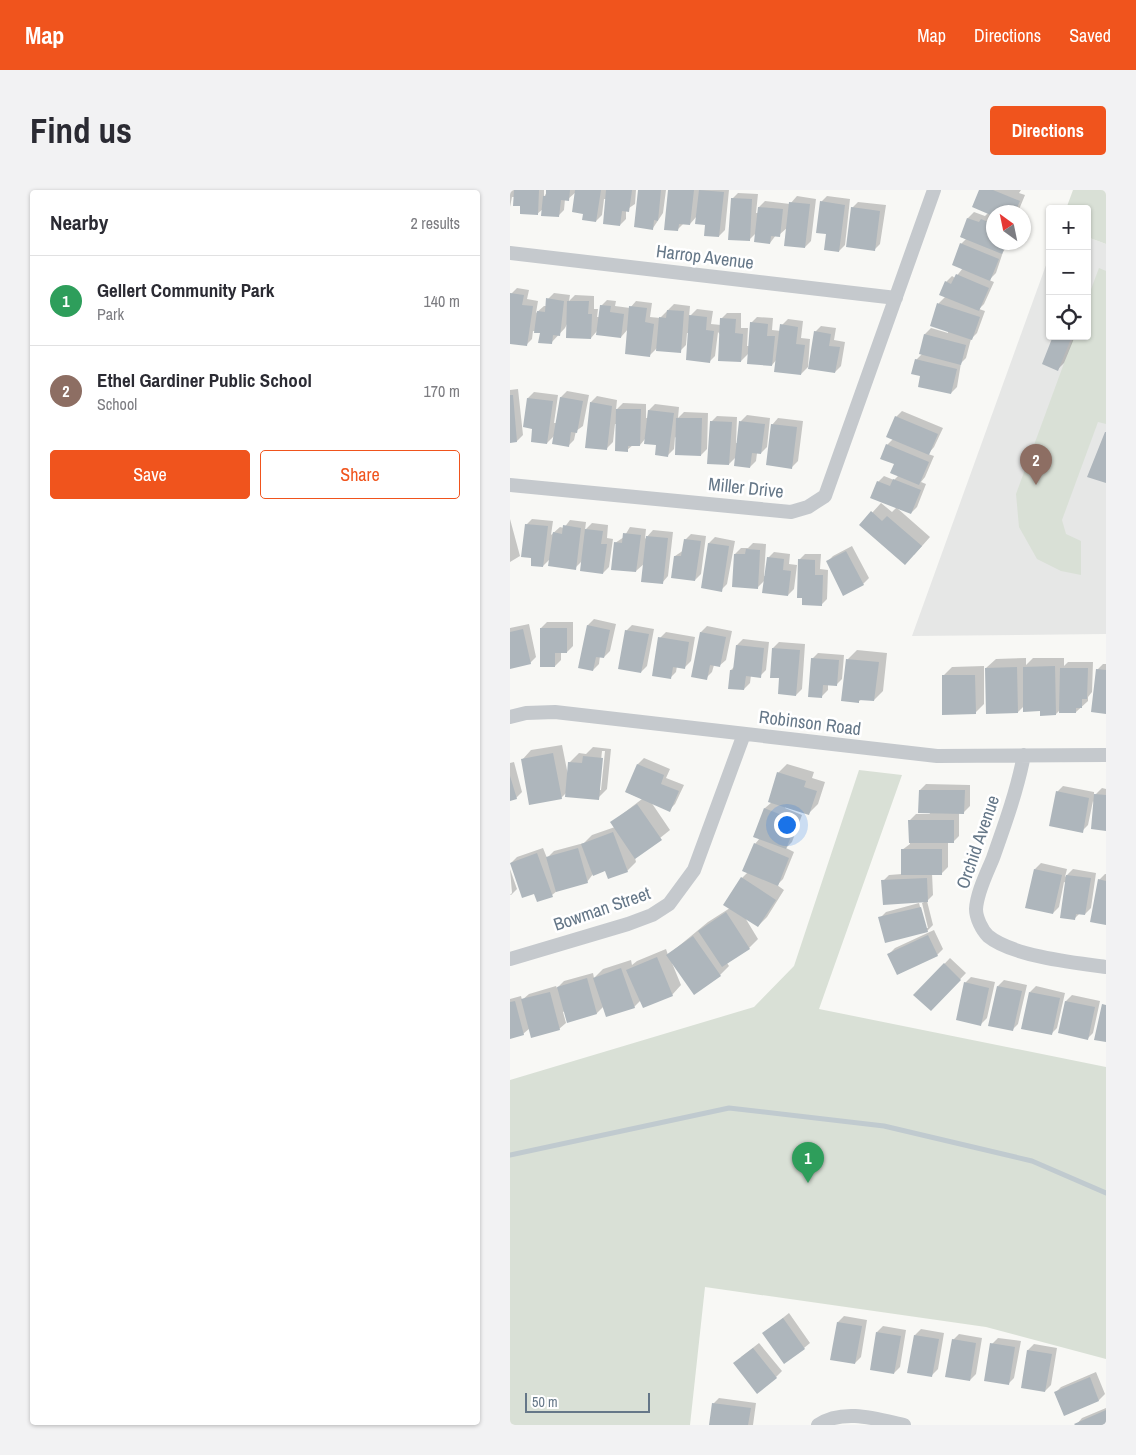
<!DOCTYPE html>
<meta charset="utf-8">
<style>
body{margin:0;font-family:"Archivo Narrow",sans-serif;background:#f2f2f3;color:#2b2b33}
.controls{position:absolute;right:15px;top:15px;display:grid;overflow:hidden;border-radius:5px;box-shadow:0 1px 4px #0004}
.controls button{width:45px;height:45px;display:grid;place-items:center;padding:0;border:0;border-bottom:1px solid #e1e1e2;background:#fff;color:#2b2b33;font:25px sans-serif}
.compass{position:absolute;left:476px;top:15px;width:45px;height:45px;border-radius:50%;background:#fff;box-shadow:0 1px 4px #0004;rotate:327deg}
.scale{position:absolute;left:15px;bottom:12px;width:125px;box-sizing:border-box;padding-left:5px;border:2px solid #657788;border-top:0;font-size:14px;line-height:18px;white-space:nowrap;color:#657788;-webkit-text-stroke:4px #fff;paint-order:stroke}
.you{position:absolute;left:276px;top:634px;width:18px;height:18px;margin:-12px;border:4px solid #fff;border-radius:50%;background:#1a73e8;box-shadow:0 0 0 8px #1a73e833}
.badge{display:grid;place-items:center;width:32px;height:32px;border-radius:50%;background:#f0541d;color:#fff;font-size:16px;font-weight:700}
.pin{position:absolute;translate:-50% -41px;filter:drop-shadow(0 1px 2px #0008)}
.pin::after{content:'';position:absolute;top:26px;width:18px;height:15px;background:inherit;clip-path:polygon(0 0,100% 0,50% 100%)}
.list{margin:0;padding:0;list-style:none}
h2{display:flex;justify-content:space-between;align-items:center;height:65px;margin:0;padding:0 20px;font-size:21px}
h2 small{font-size:16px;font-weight:400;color:#7c7c81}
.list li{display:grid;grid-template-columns:32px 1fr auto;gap:15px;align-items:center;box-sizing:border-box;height:90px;padding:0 20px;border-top:1px solid #e1e1e2}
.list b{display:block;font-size:19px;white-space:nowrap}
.list p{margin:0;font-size:16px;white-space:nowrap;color:#7c7c81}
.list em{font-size:16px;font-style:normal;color:#7c7c81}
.actions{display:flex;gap:10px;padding:15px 20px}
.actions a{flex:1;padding:11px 0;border:1px solid #f0541d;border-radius:5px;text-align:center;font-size:18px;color:#f0541d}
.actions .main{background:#f0541d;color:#fff}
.icon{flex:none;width:28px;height:28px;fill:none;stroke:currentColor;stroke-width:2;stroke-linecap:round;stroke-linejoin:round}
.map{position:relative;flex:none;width:596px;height:1235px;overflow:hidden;border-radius:5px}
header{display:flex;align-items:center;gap:30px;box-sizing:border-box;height:70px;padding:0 25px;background:#f0541d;color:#fff}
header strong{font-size:24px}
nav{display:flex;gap:28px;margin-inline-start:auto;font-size:18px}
.intro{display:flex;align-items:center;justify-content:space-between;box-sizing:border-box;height:120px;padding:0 30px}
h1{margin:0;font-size:35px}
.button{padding:12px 22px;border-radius:5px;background:#f0541d;color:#fff;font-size:18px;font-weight:700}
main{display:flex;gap:30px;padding:0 30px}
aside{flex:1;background:#fff;border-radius:5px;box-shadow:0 1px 4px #0004}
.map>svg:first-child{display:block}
</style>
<header>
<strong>Map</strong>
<nav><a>Map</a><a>Directions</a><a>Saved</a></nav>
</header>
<div class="intro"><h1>Find us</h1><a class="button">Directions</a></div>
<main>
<aside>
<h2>Nearby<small>2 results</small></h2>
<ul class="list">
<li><span class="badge" style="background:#2e9e5b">1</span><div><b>Gellert Community Park</b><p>Park</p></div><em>140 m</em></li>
<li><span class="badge" style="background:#8d6e63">2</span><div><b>Ethel Gardiner Public School</b><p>School</p></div><em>170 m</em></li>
</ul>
<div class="actions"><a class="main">Save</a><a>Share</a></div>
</aside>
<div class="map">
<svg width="596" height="1235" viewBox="0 0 596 1235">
<rect width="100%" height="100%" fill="#f8f8f5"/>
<path fill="#e6e7e6" d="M577,47L596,54V444L402,446L540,64V146H577Z"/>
<path fill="#d9e0d6" d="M563,0H596V54L577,47V19H556Z
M589,78L596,81V234L588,232L552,330L556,344L571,351V385L551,381L527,369L509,337L506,304L564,146H577V110Z
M349,580L392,585L309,819L596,877V1169L476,1137L195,1097L180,1235H0V890L244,817L284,776Z"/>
<path fill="#0003" fill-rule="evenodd" d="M0,0H34V7L38,0H126L125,14L116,20V29L110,35L96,9H94L92,25L86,31L74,23L66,2L58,9H55L54,20L48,26L33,19L27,24L12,15L5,7H2L0,17Z
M129,0H156L153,23L143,38Z
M159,0H219L215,40L209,46L187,26L180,34L174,33L167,40Z
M471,0H511L509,3L515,5L508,22H483V52H500L493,62L486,83L479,90L484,92L474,114L469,119L475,121L467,143L461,149L456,168L451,173L447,197L441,203L412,186L406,170L412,164L415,144L421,138L438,143V141L421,135L429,113L436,106V92L442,86L445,88L453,78L451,54L456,49L451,47L458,28L464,22L475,26L479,22Z
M228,3L248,4L246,23H249V17L255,11L280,14L287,6L306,9L301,51L295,57L278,37L269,45H266L260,53L246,43L239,50L222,9Z
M317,6L340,9L335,55L329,61L311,12Z
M348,12L376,15L370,54L364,60L342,18Z
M7,98L19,100L17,109L28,111L26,123L34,116H37L38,109L44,103L60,105L59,111L65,105L84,106V119H88L87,127H89L91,116L97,110L106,111L105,116L120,118L126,111L142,113L140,127L150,128L164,114L180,116L179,127L187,119L203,121L201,134L211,135V129L217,123H231V138H238L237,156H240L241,133L247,127L263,128L262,140L271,141L272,135L278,129L293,131L291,148L300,149L298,177L291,184L267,169L262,175L239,163L231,171L208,142L205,166L199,172L180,143H177L176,155L170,161L148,157L139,166L119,138L111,147L87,141L81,148L58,132L55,138L41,153L31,142L23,141L22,149L16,155L0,152V112L1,104Z
M311,136L326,138L324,150L335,152L331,176L325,182L305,142Z
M545,146H565L554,173L548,179Z
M8,199L13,245L7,251L0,252V200Z
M57,201L79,205L73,236L66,241L64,250L58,256L45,245L37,253L24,238L18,208L24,202L48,205L44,233H47L51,207Z
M87,206L107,210L106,220L113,213L136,214V228H138L139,220L145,214L169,217L168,228L174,222L198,223L197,259L191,265L165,247L164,259L158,265L147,254L135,249L130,255H123L117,260L107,234H105L103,252L97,258L81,212Z
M392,221L433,238L424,257L418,264L424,266L415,287L411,292L416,294L407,317L401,323L387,318L420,347L404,365L351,335L371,313L382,322L387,317L368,292L374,286L384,290L389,285L377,255L383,249L386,227Z
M237,225L260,228L257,257L251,263H247L246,271L240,277L226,267L219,274L201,232L207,226L227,227L226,253H228L231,231Z
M268,228L293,231L288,271L282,277L262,235Z
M0,329L10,366L0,372Z
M22,329L43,331L41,345L50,337L54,338L60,330L76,332L75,340L82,333L98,335L97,348L103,349L99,377L93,383L72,371L65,378L41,368L33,376L16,335Z
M120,337L136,339L135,349L143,340L163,342L158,386L152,393L135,373L126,381L105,353L114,347Z
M181,344L196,346L191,384L185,390L165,366L174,360L175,350Z
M205,347L225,351L217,394L211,400L199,353Z
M243,353L256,354L254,386H256L258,368L264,362L280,364L279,374L287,375L284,399L278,405L255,390L247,398L225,364L231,358H238Z
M342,356L359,388L353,394L317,372L323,366Z
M295,364H311L310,379L318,380L317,409L311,415L289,370Z
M84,429L106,434L100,461L94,467L90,466L89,474L83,480L78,435Z
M37,432H63V456L57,462H51V470L45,476L31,438Z
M19,434L26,467L20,473L0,477V438Z
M122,435L144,439L137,476L131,482L116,441Z
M197,436L222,441L216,470L209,476L204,475L202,482L196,488L191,442Z
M156,442L185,447L181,471L175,477L167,476L166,482L160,488L150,448Z
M233,449L259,452L256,480L250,486L241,485L240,493L234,499L221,480L225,476L227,455Z
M269,452L295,454L292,499L286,505L271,487L263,458Z
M347,460L377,463L373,501L364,510L352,509L348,512L338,469Z
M308,463L334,465L332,489L326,495L318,494V500L312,506L302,469Z
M516,468V475L523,468H554V476L558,472H583L582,502L578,507V511L566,522L551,519L546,524L515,515L508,522L476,478L486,469Z
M593,474H596V522L587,480Z
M474,476V514L465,523L433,486L442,477Z
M52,555L58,585L59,573L69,563L76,564L83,557L101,559L97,599L88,608L57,602L51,608L12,570L21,560ZM92,561H95L91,600H88Z
M134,568L160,579L156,588L174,595L165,614L159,620L141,612L160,640L125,668L126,672L117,681L96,679L83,684L77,692L47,701L42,705L25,702L1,673L7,667L33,658L37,668L44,661L74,653L82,645L105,637L102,632L132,609L116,602L128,574Z
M4,572L12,602L6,608L0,609V573Z
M277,574L304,582L302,588L315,592L308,614L299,623L276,616L275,618L292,625L282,652L276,658L284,662L273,689L267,695L274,700L257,727L248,736L234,726L248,749L239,758L217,773L219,776L210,785L162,773L171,795L162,805L131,810L124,817L94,816L87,823L58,831L55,821L53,822L56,833L49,839L20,838L13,844L0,848V809L11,806L12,810L19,804L46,796L47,798L54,791L83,783L84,788L93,779L121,770L122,775L127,771L156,759L158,765L198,732L220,718L232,688L238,682L245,654L250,648L255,618L262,612L268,583Z
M416,594L460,595V616L454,622H449V646L443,652H438V677L432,683H422L423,705L417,711L423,735L417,741L370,728L376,722L409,713L416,738H418L412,713L414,712L373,691L379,685L392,684V660L400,654V630L406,624H420L410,600Z
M553,596L584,602V606L592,598L596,599V639L583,611L578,635L572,641L547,602Z
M531,673L557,679L555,687L563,679L586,683L581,718L575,724L570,723L564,729L556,693L554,692L549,717L543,723L525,679Z
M0,679L7,699L1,705H0L2,703Z
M595,684H596V733L589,690Z
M424,740L433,759L427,765L388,784L379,764L385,758Z
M440,768L456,783L421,820L405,805Z
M461,787L485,792L477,828L471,834L455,793Z
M494,790L517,795L508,834L502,840L488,796Z
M526,796L555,803L547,838L541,844L520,802Z
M562,805L590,811L583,843L577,849L549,842L556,811Z
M279,1123L300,1153L294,1158L254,1143Z
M334,1126L357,1130L351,1167L345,1173L328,1132Z
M373,1136L396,1140L390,1177L384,1183L367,1142Z
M411,1139L434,1143L428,1179L422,1185L405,1145Z
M449,1144L472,1148L466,1184L460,1190L443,1150Z
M488,1148L511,1151L504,1188L498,1194L482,1154Z
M249,1153L272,1181L266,1187L231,1167Z
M524,1154L547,1158L541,1195L535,1201L512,1197L518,1160Z
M586,1182L595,1204L589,1210L554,1224L545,1203L551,1197Z
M209,1208L246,1213L243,1235H201L203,1214Z
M596,1218V1235H566L572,1228Z"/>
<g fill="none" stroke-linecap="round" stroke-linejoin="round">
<path stroke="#c0cacf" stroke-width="5" d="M0,965L219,918L374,936L522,971L596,1003"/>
</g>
<path fill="#aeb6bc" d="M4,0H29L28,25L10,24V16H3Z
M36,0H60L59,11L51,10L49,27L31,26L33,6H36Z
M65,0H91L86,32L72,30L73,24L62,22Z
M96,0H122L119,22L112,21L110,36L93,34Z
M128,0H151L148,31L144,30L143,40L124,37Z
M158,0H184L180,35L169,34L168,41L154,40Z
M189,0L214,2L209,47L194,46L195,35L185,34Z
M469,0H483L510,11L505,22H483V26L462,17Z
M221,8L242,9L240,51L218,50Z
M310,11L335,15L329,62L314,60L316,44L306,43Z
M279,12L300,14L295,58L274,56Z
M248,17L273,19L270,47L261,46L260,54L244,52Z
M341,17L370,21L365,61L336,57Z
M457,28L469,32L471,29L483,34V52H497L492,64L450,47Z
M450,53L489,69L480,91L442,75Z
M446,84L479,98L469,121L429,105L435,91L441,94Z
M0,103L14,105L12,115L23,116L17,156L0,154Z
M36,108L54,111L50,146L43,145L42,154L28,153L30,143H24L27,121L35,122Z
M57,111H79L78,124H82L81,149L56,148Z
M427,113L470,127L462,150L420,136Z
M90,115L101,116L100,122L114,124L111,148L86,145Z
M119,116L137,118L135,132L144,134L140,167L115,164Z
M157,120L174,121L171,163L146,161L149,127L156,128Z
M179,125L197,127L196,140L204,141L200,173L176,170Z
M210,128L226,129L225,143L233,144L231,172L208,171Z
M240,132L258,134L257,146H265L262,176L237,174Z
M270,134L288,137L286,154L295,155L291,185L264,182Z
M304,141L321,144L319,156L330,157L325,183L298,179Z
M414,144L456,155L451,175L409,164Z
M543,146H562L548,181L532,174Z
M405,169L447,179L441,204L408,197L410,186L401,184Z
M0,205H3L7,252L0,253Z
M50,207L73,211L67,243L61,242L59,257L42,254Z
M17,208L43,211L37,254L21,252L22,239L13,237Z
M80,212L102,216L97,260L75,258Z
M106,219H131L130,256H118V262L105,261Z
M138,220L164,223L158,267L145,265L146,255L134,254Z
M385,226L428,244L419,265L376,247Z
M166,228H192L191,266L165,265Z
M200,231L222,232L219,275L197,274Z
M229,231L255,234L251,264L242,263L240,278L224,276Z
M261,234L287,237L282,279L256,275Z
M595,242H596V293L577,287Z
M376,254L419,272L409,295L380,283L384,274L370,269Z
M383,289L411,300L401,324L360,308L367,291L380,296Z
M361,321L372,331L377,326L412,356L395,375L349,335Z
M15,334L38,336L33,377L21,376V368L11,367Z
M53,335L71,338L66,380L38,376L43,342L52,344Z
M75,339L93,341L91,354H97L93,384L70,381Z
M113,343L131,345L126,382L101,380L104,352L112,353Z
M136,346L158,348L153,394L131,392Z
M174,349L191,351L185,391L161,388L164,366H171Z
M198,353L219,356L212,402L191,398Z
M236,359L250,360L248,399L222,397L224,364H235Z
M336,361L354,395L333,406L316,371Z
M257,367L274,369L273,380L281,381L278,406L252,403Z
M288,369L305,370V385H313L312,416L292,415V408H287Z
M77,435L100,440L94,468L86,467L83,481L68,478Z
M30,438H57V463H45V477H30Z
M13,439L21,474L0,479V442Z
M115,440L139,444L131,483L108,479Z
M190,442L216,447L210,477L200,475L197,490L181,487Z
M148,447L179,452L175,479L163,477L161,489L142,486Z
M226,455L254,458L251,488L236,486L234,500L218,499L220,480H223Z
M262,458L290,460L286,506L268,504L269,488H260Z
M301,468L329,470L327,496L313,495L312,508L298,507Z
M336,469L369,472L364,511L349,510V513L331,511Z
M545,476L546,525L530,526V521L513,522V477Z
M507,477L508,523L476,524L475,478Z
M550,478H578L577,509H572V518H566V523H549Z
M586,479L596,480V524L581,522Z
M432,485H465L466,524L432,525Z
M43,563L52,609L19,615L11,569Z
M73,566L93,568L89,610L55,607L58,572L72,573Z
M127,574L154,585L151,594L169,601L160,622L115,602Z
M267,582L296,591L294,597L307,601L299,625L258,612Z
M0,586L7,609L0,611Z
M409,600H455L454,624L408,623Z
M546,601L579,608L573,643L539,636Z
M584,604L596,605V641L581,639Z
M127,614L152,650L125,669L100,632Z
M254,618L287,631L276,659L243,647Z
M398,630H444V653H399Z
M103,642L118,682L98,689L95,681L83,686L71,654Z
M244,653L279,668L268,696L232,681Z
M68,658L78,693L46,702L36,667Z
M391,659H432V685H391Z
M27,663L43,707L27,712L24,704L12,708L0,673Z
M524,679L552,685L543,724L515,718Z
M556,685L581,688L575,725L566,724L565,730L550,728Z
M231,687L266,710L248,737L213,715Z
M417,688L418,712L373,715L371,690Z
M588,689L596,691V735L580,732Z
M411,717L418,742L375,753L368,727Z
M216,722L240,759L212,777L188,741Z
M418,745L428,766L387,785L377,764Z
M183,746L211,786L184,805L156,765Z
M147,767L163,806L133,818L116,780Z
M434,773L451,790L421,821L403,805Z
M111,778L125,818L96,827L83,788Z
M77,788L87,824L57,833L47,797Z
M454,792L479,798L471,836L446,830Z
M487,796L512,801L503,841L478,836Z
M40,802L50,840L21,848L11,809Z
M519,802L550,808L542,845L511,839Z
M5,811L14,845L0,849V812Z
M555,811L585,817L578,850L548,843Z
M592,814L596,815V852L584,850Z
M273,1128L295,1159L274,1174L252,1143Z
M327,1132L352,1136L345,1174L320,1170Z
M366,1142L391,1146L384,1184L360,1180Z
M404,1145L429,1149L422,1187L397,1183Z
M442,1149L466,1153L460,1191L435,1187Z
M480,1153L505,1157L499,1195L474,1191Z
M243,1158L267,1188L247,1204L223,1173Z
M517,1160L542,1164L535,1202L511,1198Z
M580,1187L589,1211L554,1226L544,1202Z
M202,1213L241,1218L238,1235H199Z
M596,1220V1235H565L564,1234Z"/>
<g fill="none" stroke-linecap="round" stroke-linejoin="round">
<path stroke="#c5c9cd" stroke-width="14" d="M0,63L386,108
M0,295L281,322L298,317L315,306L424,0
M0,527L16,523L45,522L427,566L596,565
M514,565C507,601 495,634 483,668C477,683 467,702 466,719C466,728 472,740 478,746C502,766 565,773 596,777
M0,769L118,734L142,725L159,714L184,680L234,544
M308,1235C333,1218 367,1229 394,1235"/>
</g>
<g text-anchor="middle" stroke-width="5" stroke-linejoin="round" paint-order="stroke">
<g font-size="18" fill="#657788" stroke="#fff">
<text transform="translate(195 67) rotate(7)" y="6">Harrop Avenue</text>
<text transform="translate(236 298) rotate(6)" y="6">Miller Drive</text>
<text transform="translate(300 533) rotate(7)" y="6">Robinson Road</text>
<text transform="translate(468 652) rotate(-71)" y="6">Orchid Avenue</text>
<text transform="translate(92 719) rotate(-19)" y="6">Bowman Street</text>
</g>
</g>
</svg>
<div class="controls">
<button>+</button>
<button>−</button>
<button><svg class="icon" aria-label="locate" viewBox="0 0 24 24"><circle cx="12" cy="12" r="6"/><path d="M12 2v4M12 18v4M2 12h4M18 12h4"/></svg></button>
</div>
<svg class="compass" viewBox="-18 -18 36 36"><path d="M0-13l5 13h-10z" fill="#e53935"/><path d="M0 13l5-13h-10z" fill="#7c7c81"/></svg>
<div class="scale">50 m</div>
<div class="you"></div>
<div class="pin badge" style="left:298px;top:993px;background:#2e9e5b">1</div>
<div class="pin badge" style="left:526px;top:295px;background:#8d6e63">2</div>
</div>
</main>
